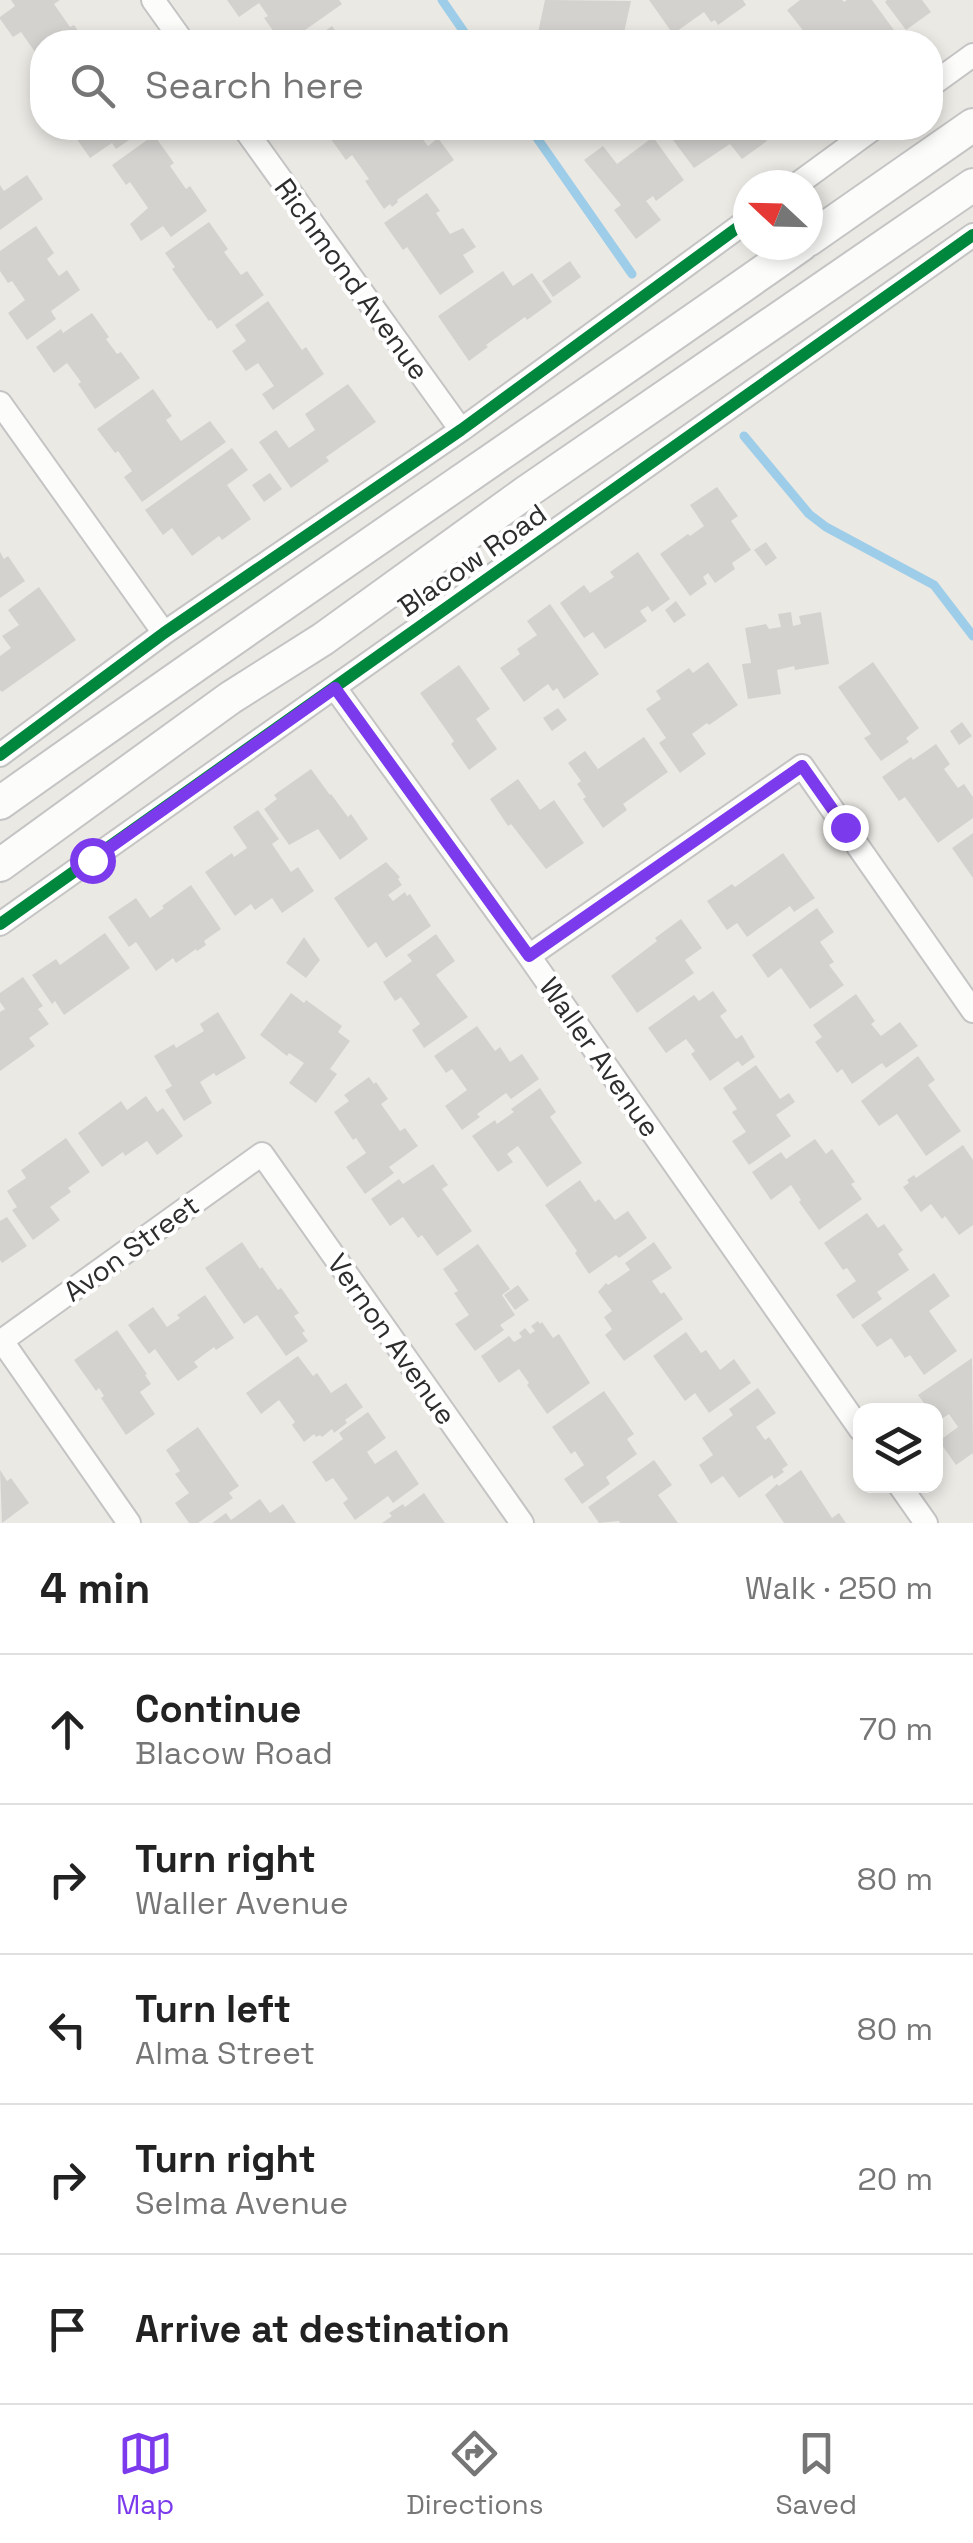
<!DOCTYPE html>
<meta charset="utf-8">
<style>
body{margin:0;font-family:"Space Grotesk",sans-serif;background:#f2f2f2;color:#222}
.controls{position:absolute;right:30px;bottom:30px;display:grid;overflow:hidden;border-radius:20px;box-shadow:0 5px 15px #0003}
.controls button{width:90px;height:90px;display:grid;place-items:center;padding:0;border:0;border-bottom:2px solid #e0e0e0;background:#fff;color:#222;font:50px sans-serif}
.compass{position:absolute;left:733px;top:170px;width:90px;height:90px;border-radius:50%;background:#fff;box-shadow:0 5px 15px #0003;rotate:292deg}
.stop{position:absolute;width:30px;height:30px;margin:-22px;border:8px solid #7c3aed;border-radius:50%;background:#fff}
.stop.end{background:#7c3aed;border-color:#fff;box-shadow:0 2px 10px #0008}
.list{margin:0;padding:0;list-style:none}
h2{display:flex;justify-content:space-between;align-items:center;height:130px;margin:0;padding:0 40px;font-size:42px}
h2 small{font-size:32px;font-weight:400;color:#767676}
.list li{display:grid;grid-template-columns:65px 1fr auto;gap:30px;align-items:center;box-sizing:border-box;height:150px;padding:0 40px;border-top:2px solid #e0e0e0}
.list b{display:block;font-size:38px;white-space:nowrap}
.list p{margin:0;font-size:32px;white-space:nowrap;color:#767676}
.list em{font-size:32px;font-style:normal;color:#767676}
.icon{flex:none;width:55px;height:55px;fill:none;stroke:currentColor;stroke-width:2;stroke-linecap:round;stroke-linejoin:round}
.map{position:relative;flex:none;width:973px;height:1523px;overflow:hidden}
.search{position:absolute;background:#fff;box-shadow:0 5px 15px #0003;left:30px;right:30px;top:30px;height:110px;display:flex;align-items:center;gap:25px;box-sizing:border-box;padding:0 35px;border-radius:40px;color:#767676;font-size:38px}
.sheet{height:880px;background:#fff}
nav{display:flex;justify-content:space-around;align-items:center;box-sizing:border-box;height:140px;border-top:2px solid #e0e0e0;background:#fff;font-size:28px;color:#767676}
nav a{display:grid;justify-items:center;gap:5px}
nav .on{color:#7c3aed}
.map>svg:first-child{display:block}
</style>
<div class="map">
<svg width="973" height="1523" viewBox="0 0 973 1523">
<rect width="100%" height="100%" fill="#ebe9e4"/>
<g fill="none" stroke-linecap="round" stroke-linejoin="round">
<path stroke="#9dcde8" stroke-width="9" d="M442,0L471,42
M530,128L632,274
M744,436L809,514L826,527L934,585L973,636"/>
</g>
<path fill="#d4d2cf" d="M11,0H60L54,4L70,27L74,25L86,42H42V73L37,65L42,62L21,32L13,37L0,19V17L15,6Z
M227,0H339L342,4L288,42H281L264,18L268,16L259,3L239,17Z
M545,0L631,1L622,42H536Z
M649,0H743L746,5L718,25L715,20L711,22L704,12L673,34Z
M800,0H842L844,2L847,0H872L902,41L812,42L787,10Z
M887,0H922L931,12L906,30L885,2Z
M332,26L342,40L351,33L358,42H309Z
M77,128H147L116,149L112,143L90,158L76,138L81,134Z
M339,128H414L428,146L438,138L454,160L397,200L398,202L392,207L390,204L384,209L365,181L369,179L352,155L346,160L328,135Z
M664,128H757L767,141L742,159L730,144L694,168Z
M154,135L174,163L170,166L186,189L190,186L207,211L171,237L163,226L141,241L130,224L148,208L130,182L126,185L112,165Z
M653,137L684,180L656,201L653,196L646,201L661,220L636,239L614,210L621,205L584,160L603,146L617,164Z
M27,175L43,199L0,230V185L4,191Z
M427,193L440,211L436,213L450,234L463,228L476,247L463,255L474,272L440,295L407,247L403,250L384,223Z
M209,222L228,249L224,252L241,275L247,271L264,295L217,329L211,320L209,321L172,269L175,267L165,253Z
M36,226L54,253L47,259L59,276L67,270L80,290L51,311L56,319L27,340L8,313L25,300L12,281L8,283L0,271V251Z
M570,261L581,277L553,297L542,281Z
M503,271L513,286L532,273L552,302L527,320L525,317L486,345L488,347L469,361L438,316Z
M268,301L302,350L306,347L324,374L273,410L262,394L274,386L258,363L246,371L232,351L246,341L235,325Z
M92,313L109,337L106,339L117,354L121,352L140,378L95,409L78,384L81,382L67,363L54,373L36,347L61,329L63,333Z
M348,384L376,422L326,457L329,461L291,488L259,442L276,430L289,448L315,430L305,414Z
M153,389L172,416L166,420L181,441L210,421L226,442L142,502L124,477L132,471L118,451L115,453L97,429Z
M232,448L248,470L227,485L251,519L222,540L219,536L192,556L172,528L163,535L145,510Z
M270,473L282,489L264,502L252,485Z
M717,487L738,516L731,521L751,550L732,563L735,569L715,583L708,573L703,577L707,584L690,596L660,554L688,534L690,536L704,526L690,505Z
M766,542L777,558L766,566L754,550Z
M0,552L4,559L8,556L25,581L0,598Z
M638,552L670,599L652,612L648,606L640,611L647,621L605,649L593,632L584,638L560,603L584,585L590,593L614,577L610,572Z
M39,587L76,640L2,692L0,690V656L11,648L2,636L19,625L8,610Z
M676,601L686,615L674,623L665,610Z
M550,604L599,674L564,699L557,688L553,691L548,684L524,702L500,668L520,654L517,649L537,635L527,621Z
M791,612L793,626L801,624L799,616L821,612L829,664L795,670L794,666L777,670L781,694L748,699L742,664L751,663L745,628L766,624L769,629L781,627L778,614Z
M708,662L738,705L709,725L707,723L692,734L706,754L680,773L659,743L666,738L646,709L661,699L656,691L689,668L693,673Z
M873,662L919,728L906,738L909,742L881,761L864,738L871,734L838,687Z
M459,665L490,709L476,719L497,749L469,770L451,744L454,741L420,693Z
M558,708L567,720L552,731L543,718Z
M962,722L972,736L959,745L950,731Z
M644,737L668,772L623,804L627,810L603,828L583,799L586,797L577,784L581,781L568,763L585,751L598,769Z
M936,744L950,764L944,769L958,788L964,784L973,797V818L938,843L905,797L899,801L882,777L911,757L913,760Z
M311,769L330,795L331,794L348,817L351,814L368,839L340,860L318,829L289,845L264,809L277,799L274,795Z
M518,779L540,810L554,800L584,843L546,869L511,824L508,826L490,799Z
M258,810L279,839L272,844L291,872L298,867L314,891L282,913L272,898L255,910L251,904L235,916L205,872L232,853L234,857L247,848L233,827Z
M973,833V878L952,848Z
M783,853L815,898L794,912L790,906L747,937L737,923L727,930L707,901L732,884L735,887Z
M386,862L400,877L398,879L402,885L388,895L393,901L405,892L407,896L410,894L431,926L386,958L376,942L368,948L334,898Z
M191,885L221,929L204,941L206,945L197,951L196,949L176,963L173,958L156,971L136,942L129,947L108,917L136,898L150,918L164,908L162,906Z
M817,908L834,932L820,942L834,962L829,965L844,985L810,1009L781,968L768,978L752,955Z
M681,919L702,948L685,960L694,973L637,1013L611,976L657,941L655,938Z
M105,933L130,968L64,1015L55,1001L52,1004L32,975L56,959L60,965Z
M436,934L455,961L436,975L468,1017L424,1048L412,1030L420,1024L401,997L395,1001L383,982L412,961L407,955Z
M304,937L320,960L306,978L286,963Z
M23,977L43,1006L38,1009L49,1024L29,1038L35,1046L0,1071V1012L5,1009L0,1002V993Z
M713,991L727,1011L720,1016L736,1039L742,1035L755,1057L742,1066L738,1061L710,1081L691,1054L695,1051L686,1039L666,1053L648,1028L694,995L699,1001Z
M291,993L304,1003L306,1000L342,1026L338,1032L350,1041L330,1069L337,1074L316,1103L289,1083L304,1063L289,1053L287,1056L260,1035Z
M856,994L875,1021L871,1024L881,1036L900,1022L918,1046L886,1068L882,1063L852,1084L842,1069L837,1073L815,1042L822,1037L813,1025Z
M218,1012L246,1058L216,1076L214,1073L200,1082L212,1103L184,1121L165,1090L172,1086L154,1056L174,1044L176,1048L204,1031L200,1024Z
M477,1026L495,1051L500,1047L510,1062L522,1054L539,1079L511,1099L506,1093L477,1114L480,1117L462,1130L445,1106L467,1090L452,1069L446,1073L434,1056Z
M918,1056L935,1080L928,1085L961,1131L926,1156L897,1114L879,1126L861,1101Z
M756,1065L780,1099L789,1093L795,1102L776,1115L791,1136L749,1165L732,1141L746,1132L732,1112L737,1109L723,1088Z
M369,1077L374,1084L376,1082L388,1099L381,1104L400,1131L405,1128L418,1146L389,1167L394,1173L365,1194L346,1167L366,1153L356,1138L353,1140L334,1112L349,1101L344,1095Z
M540,1088L556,1112L550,1117L582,1163L547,1187L518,1146L507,1154L513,1162L498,1172L472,1136L495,1120L497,1124L514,1112L511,1109Z
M146,1096L157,1112L163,1108L183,1136L157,1155L147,1141L125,1156L123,1152L102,1167L78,1133L121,1101L127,1110Z
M66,1138L90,1172L68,1188L71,1192L50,1207L60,1220L33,1240L12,1210L17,1207L7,1191L26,1178L21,1170Z
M815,1139L826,1154L832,1149L855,1182L851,1184L862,1199L819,1230L799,1202L801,1200L791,1185L771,1200L752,1172L781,1152L786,1159Z
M963,1145L973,1160V1225L959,1235L945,1216L942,1219L931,1204L921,1212L903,1187L909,1183L907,1180L914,1175L916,1178Z
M433,1164L448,1185L442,1189L472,1231L437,1256L422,1235L418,1238L403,1217L390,1226L371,1199L399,1179L403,1184Z
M580,1180L595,1202L599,1199L615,1220L628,1211L647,1238L619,1258L616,1255L589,1274L575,1253L577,1251L545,1205Z
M867,1213L878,1228L884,1224L903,1250L898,1254L909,1270L877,1292L882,1299L853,1319L836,1295L856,1281L847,1268L843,1270L824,1243Z
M7,1217L27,1246L2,1263L0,1260V1221Z
M242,1242L260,1269L262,1267L278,1290L281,1288L299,1313L294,1316L305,1331L302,1333L308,1341L286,1356L257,1315L244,1324L205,1268Z
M654,1242L672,1268L652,1281L661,1294L664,1292L683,1319L624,1361L605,1335L612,1329L604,1317L612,1311L598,1292L606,1283L608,1285L630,1270L625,1263Z
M478,1244L510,1289L502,1295L515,1315L500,1325L504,1330L475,1351L455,1324L469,1315L454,1293L458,1291L443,1269Z
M934,1273L950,1296L929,1311L957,1351L924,1375L910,1355L905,1358L891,1338L877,1347L861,1325Z
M518,1285L529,1300L515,1310L504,1295Z
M205,1295L234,1338L216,1350L214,1347L194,1362L198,1367L178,1381L155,1349L149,1354L128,1325L153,1307L167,1327L180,1318L177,1315Z
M538,1321L540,1324L542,1322L553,1338L559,1334L590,1383L547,1414L527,1385L529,1383L519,1369L499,1383L481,1356L509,1336L514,1342L522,1337L519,1333L525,1328L530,1334L535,1331L531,1326Z
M117,1330L147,1374L145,1375L151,1384L140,1392L155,1414L126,1435L101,1398L104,1396L99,1388L96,1391L74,1360Z
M686,1332L701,1353L706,1350L720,1370L734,1359L751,1383L709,1413L695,1393L685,1401L653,1356Z
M298,1356L313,1376L317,1373L331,1393L346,1383L363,1407L345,1420L347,1423L334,1433L332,1429L322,1437L320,1435L316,1437L314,1434L304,1442L292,1425L295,1422L279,1400L261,1414L246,1393Z
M972,1358L973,1453L956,1465L939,1441L958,1427L949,1414L940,1420L936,1410H929L918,1395Z
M758,1388L776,1413L756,1427L765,1440L769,1437L788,1465L782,1469L784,1472L774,1479L772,1475L739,1498L723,1476L711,1484L699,1465L713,1455L702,1438L733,1415L729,1409Z
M604,1391L634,1434L627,1439L637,1454L606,1477L610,1484L582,1504L564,1479L584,1465L575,1451L571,1454L552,1427Z
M368,1412L386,1438L367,1452L375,1464L396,1450L419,1484L393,1503L388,1496L355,1520L343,1503L348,1499L333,1478L326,1482L312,1462L343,1439L339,1433Z
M198,1427L239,1486L229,1493L233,1498L198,1523H189L175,1503L189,1493L175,1474L180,1471L166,1450Z
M654,1460L672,1485L658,1495L678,1523H620L619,1521L599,1523L588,1507Z
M0,1470L7,1481L11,1478L29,1503L2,1523Z
M801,1470L832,1518L839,1513L846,1523H784L765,1495L777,1484L779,1486Z
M424,1493L445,1523H382L392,1516L389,1513L403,1504L405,1507Z
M260,1499L270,1513L283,1504L296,1523H212L226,1513L231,1520Z"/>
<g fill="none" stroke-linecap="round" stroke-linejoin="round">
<g stroke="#c5c4c4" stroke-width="26">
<path id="minor" d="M153,0L183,42
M930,86L973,55
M244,128L461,430
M796,185L874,128
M0,403L164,633
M335,688L529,956L860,1429
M0,755L164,633L461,430L748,220
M0,924L973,235
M529,956L802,766L973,1011
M2,1341L129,1523
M0,1342L262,1154L522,1523
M900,1486L926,1523"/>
</g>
<g stroke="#c5c4c4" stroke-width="36">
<path id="secondary" d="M808,240L973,125
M0,803C265,614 535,432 801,245
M0,865L230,698L323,639L525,493L973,185"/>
</g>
<use href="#minor" stroke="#fcfcfb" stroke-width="22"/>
<use href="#secondary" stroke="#fcfcfb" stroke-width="32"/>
<g stroke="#fff" stroke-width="19">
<path id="cycleway" d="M0,755L164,633L461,430L748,220
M0,924L973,235"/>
</g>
<use href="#cycleway" stroke="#00873e" stroke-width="12"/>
</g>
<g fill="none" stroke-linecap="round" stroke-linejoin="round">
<path stroke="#7c3aed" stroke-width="12" d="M92,860L335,688L529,956L802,766L845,827"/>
</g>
<g text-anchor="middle" stroke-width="8" stroke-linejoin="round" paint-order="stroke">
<g font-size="28" fill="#2d2d2d" stroke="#fff">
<text transform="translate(352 279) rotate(54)" y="10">Richmond Avenue</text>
<text transform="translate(472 560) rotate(-35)" y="10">Blacow Road</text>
<text transform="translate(600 1057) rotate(55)" y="10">Waller Avenue</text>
<text transform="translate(131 1248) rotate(-36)" y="10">Avon Street</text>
<text transform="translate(392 1339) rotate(55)" y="10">Vernon Avenue</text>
</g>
</g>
</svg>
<div class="controls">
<button><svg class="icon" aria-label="layers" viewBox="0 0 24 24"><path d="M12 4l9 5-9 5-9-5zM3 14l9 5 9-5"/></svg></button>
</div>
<svg class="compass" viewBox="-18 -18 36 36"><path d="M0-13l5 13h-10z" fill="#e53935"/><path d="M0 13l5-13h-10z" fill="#767676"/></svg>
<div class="stop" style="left:92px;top:860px"></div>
<div class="stop end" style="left:845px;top:827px"></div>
<div class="search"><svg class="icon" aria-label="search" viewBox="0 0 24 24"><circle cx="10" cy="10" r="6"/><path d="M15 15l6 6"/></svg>Search here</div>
</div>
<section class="sheet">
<h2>4 min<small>Walk · 250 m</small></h2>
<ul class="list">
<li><svg class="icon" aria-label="ahead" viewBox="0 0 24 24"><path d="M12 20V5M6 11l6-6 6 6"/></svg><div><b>Continue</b><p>Blacow Road</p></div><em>70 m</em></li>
<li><svg class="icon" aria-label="right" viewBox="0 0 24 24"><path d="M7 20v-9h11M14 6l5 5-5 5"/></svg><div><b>Turn right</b><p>Waller Avenue</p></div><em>80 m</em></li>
<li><svg class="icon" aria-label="left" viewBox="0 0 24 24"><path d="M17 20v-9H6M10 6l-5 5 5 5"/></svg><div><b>Turn left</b><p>Alma Street</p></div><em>80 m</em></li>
<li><svg class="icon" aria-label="right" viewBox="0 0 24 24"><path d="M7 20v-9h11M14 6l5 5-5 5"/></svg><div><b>Turn right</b><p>Selma Avenue</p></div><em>20 m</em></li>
<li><svg class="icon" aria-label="arrive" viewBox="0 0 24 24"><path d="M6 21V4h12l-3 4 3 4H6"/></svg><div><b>Arrive at destination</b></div></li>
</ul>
</section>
<nav>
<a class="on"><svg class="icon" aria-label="map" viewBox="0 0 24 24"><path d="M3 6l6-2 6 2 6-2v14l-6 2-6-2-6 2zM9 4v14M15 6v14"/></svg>Map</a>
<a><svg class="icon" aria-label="directions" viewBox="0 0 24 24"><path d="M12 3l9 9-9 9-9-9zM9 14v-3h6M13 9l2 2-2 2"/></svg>Directions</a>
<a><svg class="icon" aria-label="saved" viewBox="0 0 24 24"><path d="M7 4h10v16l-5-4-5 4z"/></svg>Saved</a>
</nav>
